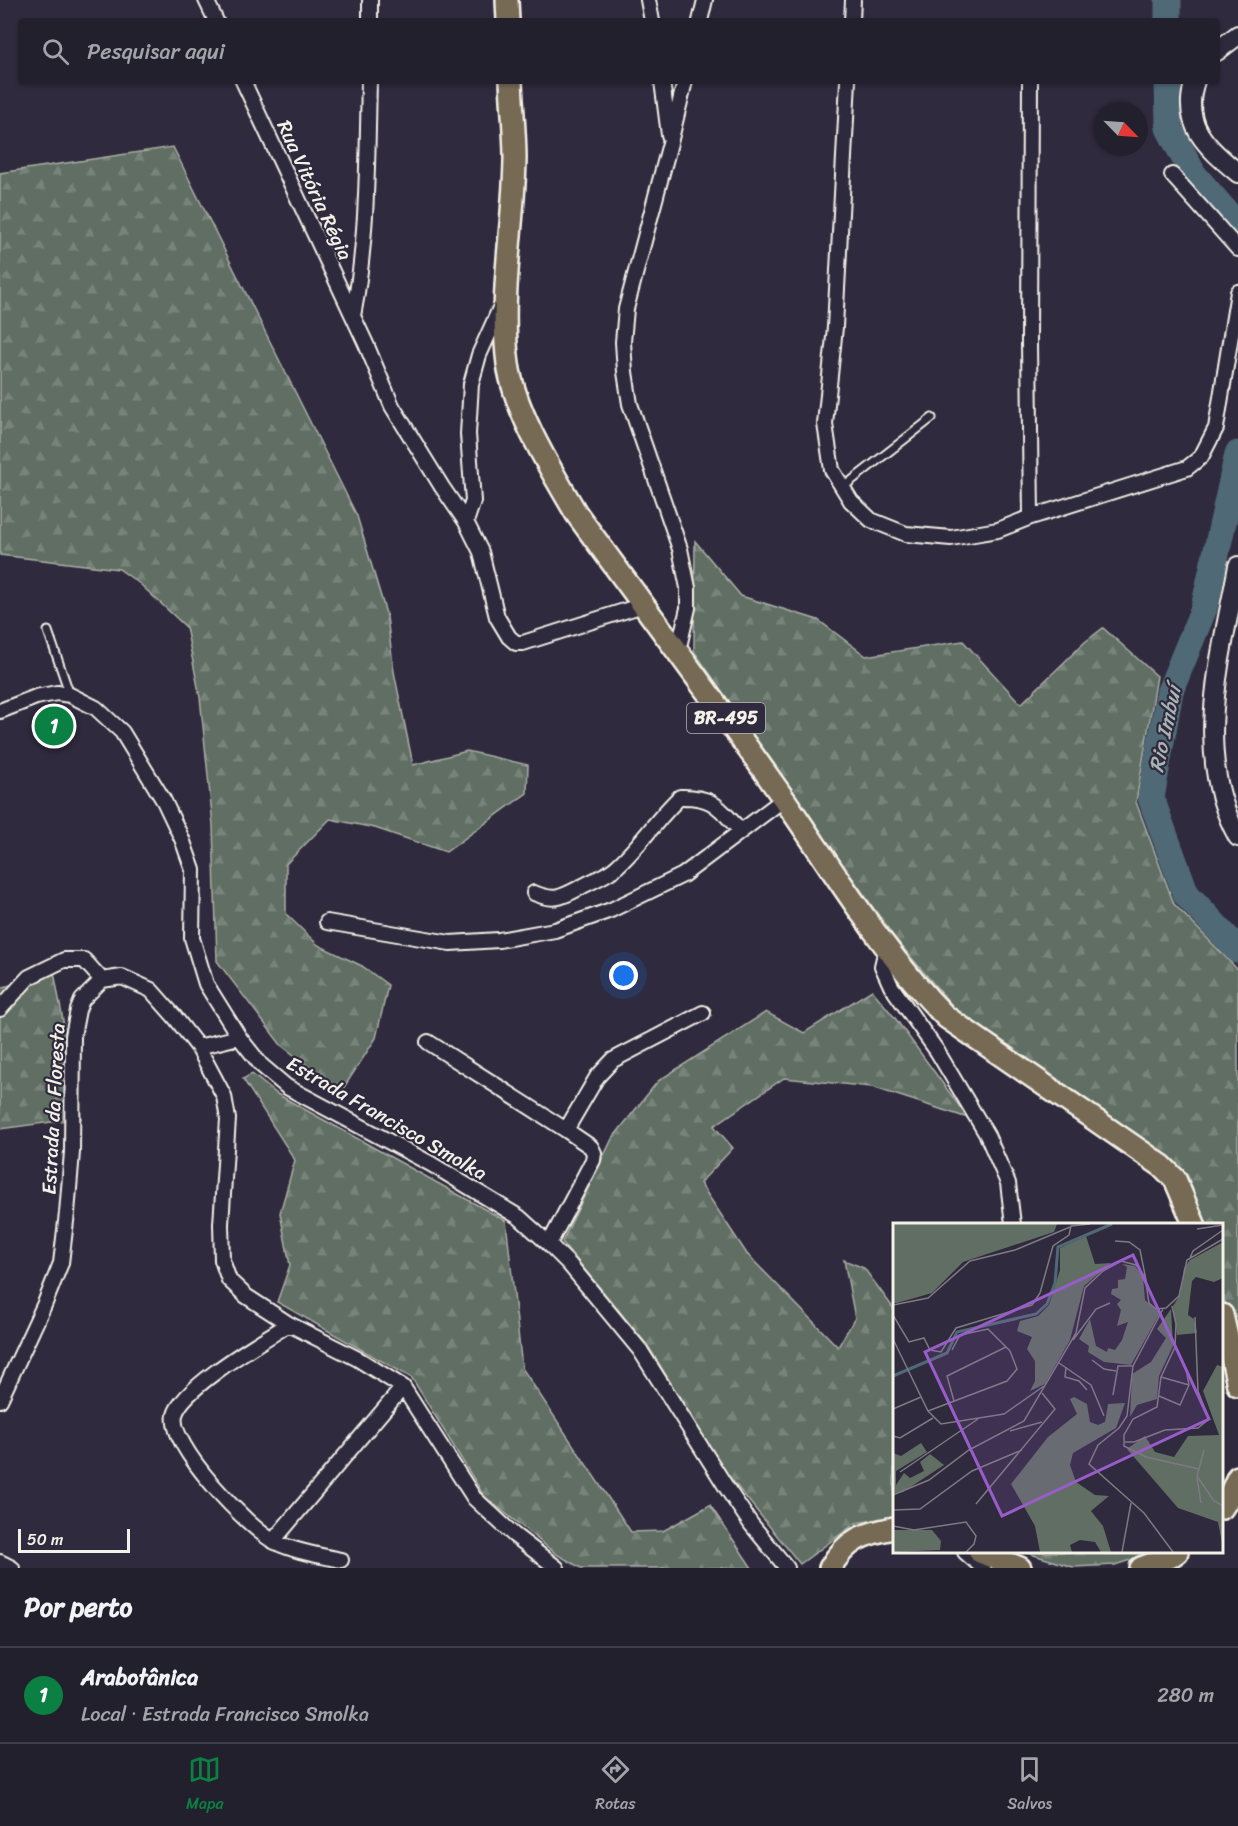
<!DOCTYPE html>
<html lang="pt">
<meta charset="utf-8">
<style>
body{margin:0;font-family:Sriracha,sans-serif;background:#2b2836;color:#f1f3f6}
.compass{position:absolute;left:1094px;top:102px;width:54px;height:54px;border-radius:50%;background:#23202e;box-shadow:0 2px 4px #0004;rotate:115deg}
.scale{position:absolute;left:18px;bottom:15px;width:112px;box-sizing:border-box;padding-left:6px;border:3px solid #f4f1e8;border-top:0;font-size:16px;line-height:21px;white-space:nowrap;color:#f4f1e8;-webkit-text-stroke:4px #2f2a3d;paint-order:stroke}
.you{position:absolute;left:624px;top:976px;width:21px;height:21px;margin:-15px;border:4px solid #fff;border-radius:50%;background:#1a73e8;box-shadow:0 0 0 9px #1a73e833}
.badge{display:grid;place-items:center;width:39px;height:39px;border-radius:50%;background:#0b8043;color:#fff;font-size:20px;font-weight:700}
.pin{position:absolute;translate:-50% -50%;border:3px solid #fff;box-shadow:0 2px 6px #0006}
.list{margin:0;padding:0;list-style:none}
h2{display:flex;justify-content:space-between;align-items:center;height:78px;margin:0;padding:0 24px;font-size:26px}
h2 small{font-size:20px;font-weight:400;color:#a3a3aa}
.list li{display:grid;grid-template-columns:39px 1fr auto;gap:18px;align-items:center;box-sizing:border-box;height:96px;padding:0 24px;border-top:2px solid #403e4a}
.list b{display:block;font-size:22px;white-space:nowrap}
.list p{margin:0;font-size:20px;white-space:nowrap;color:#a3a3aa}
.list em{font-size:20px;font-style:normal;color:#a3a3aa}
.icon{flex:none;width:33px;height:33px;fill:none;stroke:currentColor;stroke-width:2;stroke-linecap:round;stroke-linejoin:round}
.map{position:relative;flex:none;width:1238px;height:1568px;overflow:hidden}
.search{position:absolute;background:#23202e;box-shadow:0 2px 4px #0004;left:18px;right:18px;top:18px;height:66px;display:flex;align-items:center;gap:15px;box-sizing:border-box;padding:0 21px;border-radius:6px;color:#a3a3aa;font-size:22px}
.sheet{height:174px;background:#23202e}
nav{display:flex;justify-content:space-around;align-items:center;box-sizing:border-box;height:84px;border-top:2px solid #403e4a;background:#23202e;font-size:16px;color:#a3a3aa}
nav a{display:grid;justify-items:center;gap:3px}
nav .on{color:#0b8043}
.map>svg:first-child{display:block}
</style>
<div class="map">
<svg width="1238" height="1568" viewBox="0 0 1238 1568">
<defs>
<pattern id="forest-firs" width="22" height="20" patternUnits="userSpaceOnUse" patternTransform="scale(1.5)"><rect width="22" height="20" fill="#616e64"/><path d="M5 1l3.5 6h-7zM16 11l3.5 6h-7z" fill="#78837a"/></pattern>
</defs>
<rect width="100%" height="100%" fill="#2f2a3d"/>
<filter id="ink" filterUnits="userSpaceOnUse"><feTurbulence type="fractalNoise" baseFrequency=".0167" numOctaves="2"/><feDisplacementMap in="SourceGraphic" scale="12" xChannelSelector="R" yChannelSelector="G"/><feConvolveMatrix kernelMatrix="1 2 1 2 8 2 1 2 1" color-interpolation-filters="sRGB"/></filter>
<g filter="url(#ink)">
<path fill="url(#forest-firs)" stroke="#aab0a6" stroke-width="1.5" d="M173,147L357,516L387,617L394,672L413,765L467,751L528,765L527,793L446,852L375,828L330,819L286,864V914L318,945L362,966L388,985L376,1038L341,1092L281,1045L217,961L213,825L200,697L186,627L140,584L119,569L0,555V173Z
M695,541L741,596L818,620L866,656L963,641L1021,704L1085,642L1103,628L1157,676L1136,802L1174,904L1238,970V1347L1222,1291V1224H1202L1188,1176L961,1016L893,936L694,651Z
M54,972L81,1118L0,1129V988Z
M872,990L895,1018L968,1118L872,1087L784,1078L714,1126L733,1148L700,1183L747,1254L838,1347L855,1318L844,1260L864,1268L894,1309V1517L856,1523L800,1564L727,1474L648,1346L562,1242L612,1139L658,1081L766,1012L804,1033Z
M252,1074L277,1094L506,1221L522,1368L631,1532L663,1531L710,1505L752,1568H581L556,1554L484,1496L412,1378L277,1302L290,1265L280,1213L295,1160L243,1079Z
M1024,1552H1155L1115,1565L1073,1567Z"/>
<g fill="none" stroke-linecap="round" stroke-linejoin="round">
<path stroke="#506977" stroke-width="27" d="M1168,21V0
M1168,81L1169,128L1193,174L1230,217L1238,221
M1238,454L1204,608L1170,691L1151,798L1186,894L1238,950"/>
<g stroke="#f4f1e8" stroke-width="11">
<path id="lane" d="M842,488L932,418
M48,631L70,695"/>
</g>
<g stroke="#f4f1e8" stroke-width="18">
<path id="street" d="M206,0L216,21
M648,0L652,21
M370,21V0
M700,21L705,0
M852,21L853,0
M243,81L366,344L392,406L442,487L466,522L481,552L497,617L509,637L516,643H523L643,605
M662,81L669,135
M848,81L835,327L825,424L832,470L851,501L871,520L906,534L951,538L998,530L1031,517L1187,468L1201,457L1216,428L1238,292
M1030,81L1029,343L1031,517
M1172,175L1238,249
M353,316C368,239 367,159 369,81
M466,522L473,501L468,434L471,384L479,355L502,304
M678,651L688,608V588L680,549L630,404L625,372L623,342L626,309L670,143L685,81
M0,711L36,697L57,693L70,695L96,708L122,732L164,801L182,839L193,870L192,938L206,984L239,1037L261,1065L287,1087L431,1164L519,1217L549,1244L569,1264L640,1350L728,1490L751,1524L787,1568
M534,893C555,902 562,897 581,887C592,881 605,876 614,869C639,848 656,819 680,797C714,796 719,808 741,831
M327,922L450,943L499,940L555,930L611,910L683,875L784,799
M886,949L882,966L891,986L937,1051L987,1135L1008,1183L1013,1224
M0,1009L29,977L64,960H84L102,980
M428,1042L566,1130L591,1147L594,1153L593,1160L549,1244
M198,1047L239,1037
M566,1130L597,1077L613,1060L703,1013
M289,1324C264,1340 182,1387 175,1415C168,1445 249,1529 275,1542C296,1552 319,1555 341,1560
M0,1400L45,1303L61,1263L67,1213L72,1152L73,1036L78,1010L82,1000L102,980L122,977L151,990L174,1016L198,1047L224,1096L228,1119L221,1224L222,1260L229,1280L246,1296L289,1324L358,1359L403,1387L474,1498L514,1535L557,1568
M273,1541L403,1387
M965,1552L983,1568
M0,1562L12,1568"/>
</g>
<g stroke="#f4f1e8" stroke-width="22">
<path id="secondary" d="M1217,51L1238,35
M1195,81C1180,125 1208,148 1238,173
M1238,566C1222,654 1191,753 1238,837"/>
</g>
<g stroke="#f4f1e8" stroke-width="26">
<path id="primary" d="M507,0L508,21
M511,81C512,107 515,133 515,159C514,227 499,295 508,364C515,412 551,470 576,513C645,608 716,702 784,799C836,874 882,952 946,1017L1162,1166L1175,1179L1194,1224
M1222,1315L1238,1385
M1222,1508L1228,1499L1238,1477
M980,1552L1020,1568
M830,1568C847,1539 863,1534 894,1528
M1141,1568L1170,1557L1177,1552"/>
</g>
<use href="#lane" stroke="#2f2a3d" stroke-width="7"/>
<use href="#street" stroke="#2f2a3d" stroke-width="14"/>
<use href="#secondary" stroke="#2f2a3d" stroke-width="18"/>
<use href="#primary" stroke="#766a54" stroke-width="21"/>
</g>
</g>
<g text-anchor="middle" stroke-width="4.5" stroke-linejoin="round" paint-order="stroke">
<rect fill="#2f2a3d" stroke="#b9b5b5" stroke-width="1.5" x="687" y="703" width="78" height="30" rx="4.5"/>
<g font-size="18" font-weight="bold" fill="#f4f1e8">
<text x="726" y="724">BR-495</text>
</g>
<g font-size="20" fill="#f4f1e8" stroke="#2f2a3d">
<text transform="translate(315 190) rotate(65)" y="7">Rua Vitória Régia</text>
<text transform="translate(53 1109) rotate(-87)" y="7">Estrada da Floresta</text>
<text transform="translate(387 1118) rotate(30)" y="7">Estrada Francisco Smolka</text>
</g>
<g font-size="21" font-style="italic" fill="#aab4b5" stroke="#2f2a3d">
<text transform="translate(1165 729) rotate(-78)" y="7">Rio Imbuí</text>
</g>
</g>
<g transform="translate(893 1223)">
<rect width="330" height="330" fill="#2f2a3d"/>
<path d="M0,1H164L161,9L70,39L39,70L4,80H0ZM193,13L202,41L218,40L191,63L177,117L152,161L137,168L142,158V138L134,126L139,114L124,108L127,98L145,93L156,82L167,47V25ZM330,19V55L321,59L303,54L299,58L295,92L301,96L304,110L284,112L280,83L287,72L291,45L297,37ZM229,41L242,43L250,54L252,77L267,90L238,142L211,139L195,129L196,123L186,116L197,96L203,123L214,129L215,125L222,127L229,117L235,99L224,103L228,87L224,81L228,77L218,71L219,66L225,65V57L232,56L234,44ZM278,86L280,123L266,153L264,176L244,182L237,194L239,151L258,139L273,115L264,106ZM324,142L330,144V325L325,299L285,285L234,226L252,213L262,229L281,234L295,213L326,212L310,168ZM181,174L194,181L197,199L205,202L212,199L215,181L232,180L223,205L180,230L177,242L183,259L202,272L216,273L198,288L210,303L218,329H208L202,319L187,317L177,322L179,329H147L142,303L118,261L155,214L184,191L177,176ZM28,220L34,229L3,248V262L11,250L17,255L31,248L27,239L37,231L51,242L10,269L0,271V230L8,233ZM0,307H39L48,318L47,327L0,329Z" fill="#616e64"/>
<path fill="none" stroke="#506977" stroke-width="3" d="M0,153L54,130L64,109L143,91L154,81L162,60L165,24L219,1"/>
<path fill="none" stroke="#7e7a81" stroke-width="1.5" d="M304,6L330,2M222,18L236,19L247,27L255,67M297,35L300,28L330,7M0,82L35,75L77,38L122,27L177,4M279,83L283,101L282,124L268,154L264,184L240,196L231,212V223L253,234L306,246M270,86L240,143L234,193L226,205L205,222L196,241L251,290L280,329M0,92L16,119L31,115L37,127L48,129L63,105L139,82L147,70L160,23L176,12L178,3L197,1M0,116L35,188L48,201L111,191L151,163M180,117L203,86L217,80M199,137L211,146L223,148M166,140L198,162L211,193M173,144L172,154L186,158L194,167M268,154L296,162M220,172L225,143H240M266,173L287,182L296,162L294,151M61,178L54,153L113,124M0,186L28,174M35,188L114,158L124,146L117,128L95,106L67,112L59,127M117,208L149,199M0,213L7,215L40,195M232,219H241L272,207L305,205L316,196L305,168L302,94M311,227L304,253L321,278L330,283M7,249L85,196M304,255L308,280M0,272L36,257L76,227L131,198L183,110L192,65L210,48L228,38L243,42L252,54L256,80L263,86L273,85L286,73L294,37L330,16M83,281L162,186L149,170M0,287L27,286L79,248L129,227M0,303L21,307L73,299L83,313L81,321L73,329M229,329L238,280"/>
<path fill="#995dc9" fill-opacity="0.15" stroke="#995dc9" stroke-width="3" d="M240,32L316,196L109,293L32,129Z"/>
<rect width="330" height="330" fill="none" stroke="#f4f1e8" stroke-width="3"/>
</g>
</svg>
<svg class="compass" viewBox="-18 -18 36 36"><path d="M0-13l5 13h-10z" fill="#e53935"/><path d="M0 13l5-13h-10z" fill="#a3a3aa"/></svg>
<div class="scale">50 m</div>
<div class="you"></div>
<div class="pin badge" style="left:54px;top:726px">1</div>
<div class="search"><svg class="icon" aria-label="search" viewBox="0 0 24 24"><circle cx="10" cy="10" r="6"/><path d="M15 15l6 6"/></svg>Pesquisar aqui</div>
</div>
<section class="sheet">
<h2>Por perto<small></small></h2>
<ul class="list">
<li><span class="badge">1</span><div><b>Arabotânica</b><p>Local · Estrada Francisco Smolka</p></div><em>280 m</em></li>
</ul>
</section>
<nav>
<a class="on"><svg class="icon" aria-label="map" viewBox="0 0 24 24"><path d="M3 6l6-2 6 2 6-2v14l-6 2-6-2-6 2zM9 4v14M15 6v14"/></svg>Mapa</a>
<a><svg class="icon" aria-label="directions" viewBox="0 0 24 24"><path d="M12 3l9 9-9 9-9-9zM9 14v-3h6M13 9l2 2-2 2"/></svg>Rotas</a>
<a><svg class="icon" aria-label="saved" viewBox="0 0 24 24"><path d="M7 4h10v16l-5-4-5 4z"/></svg>Salvos</a>
</nav>
